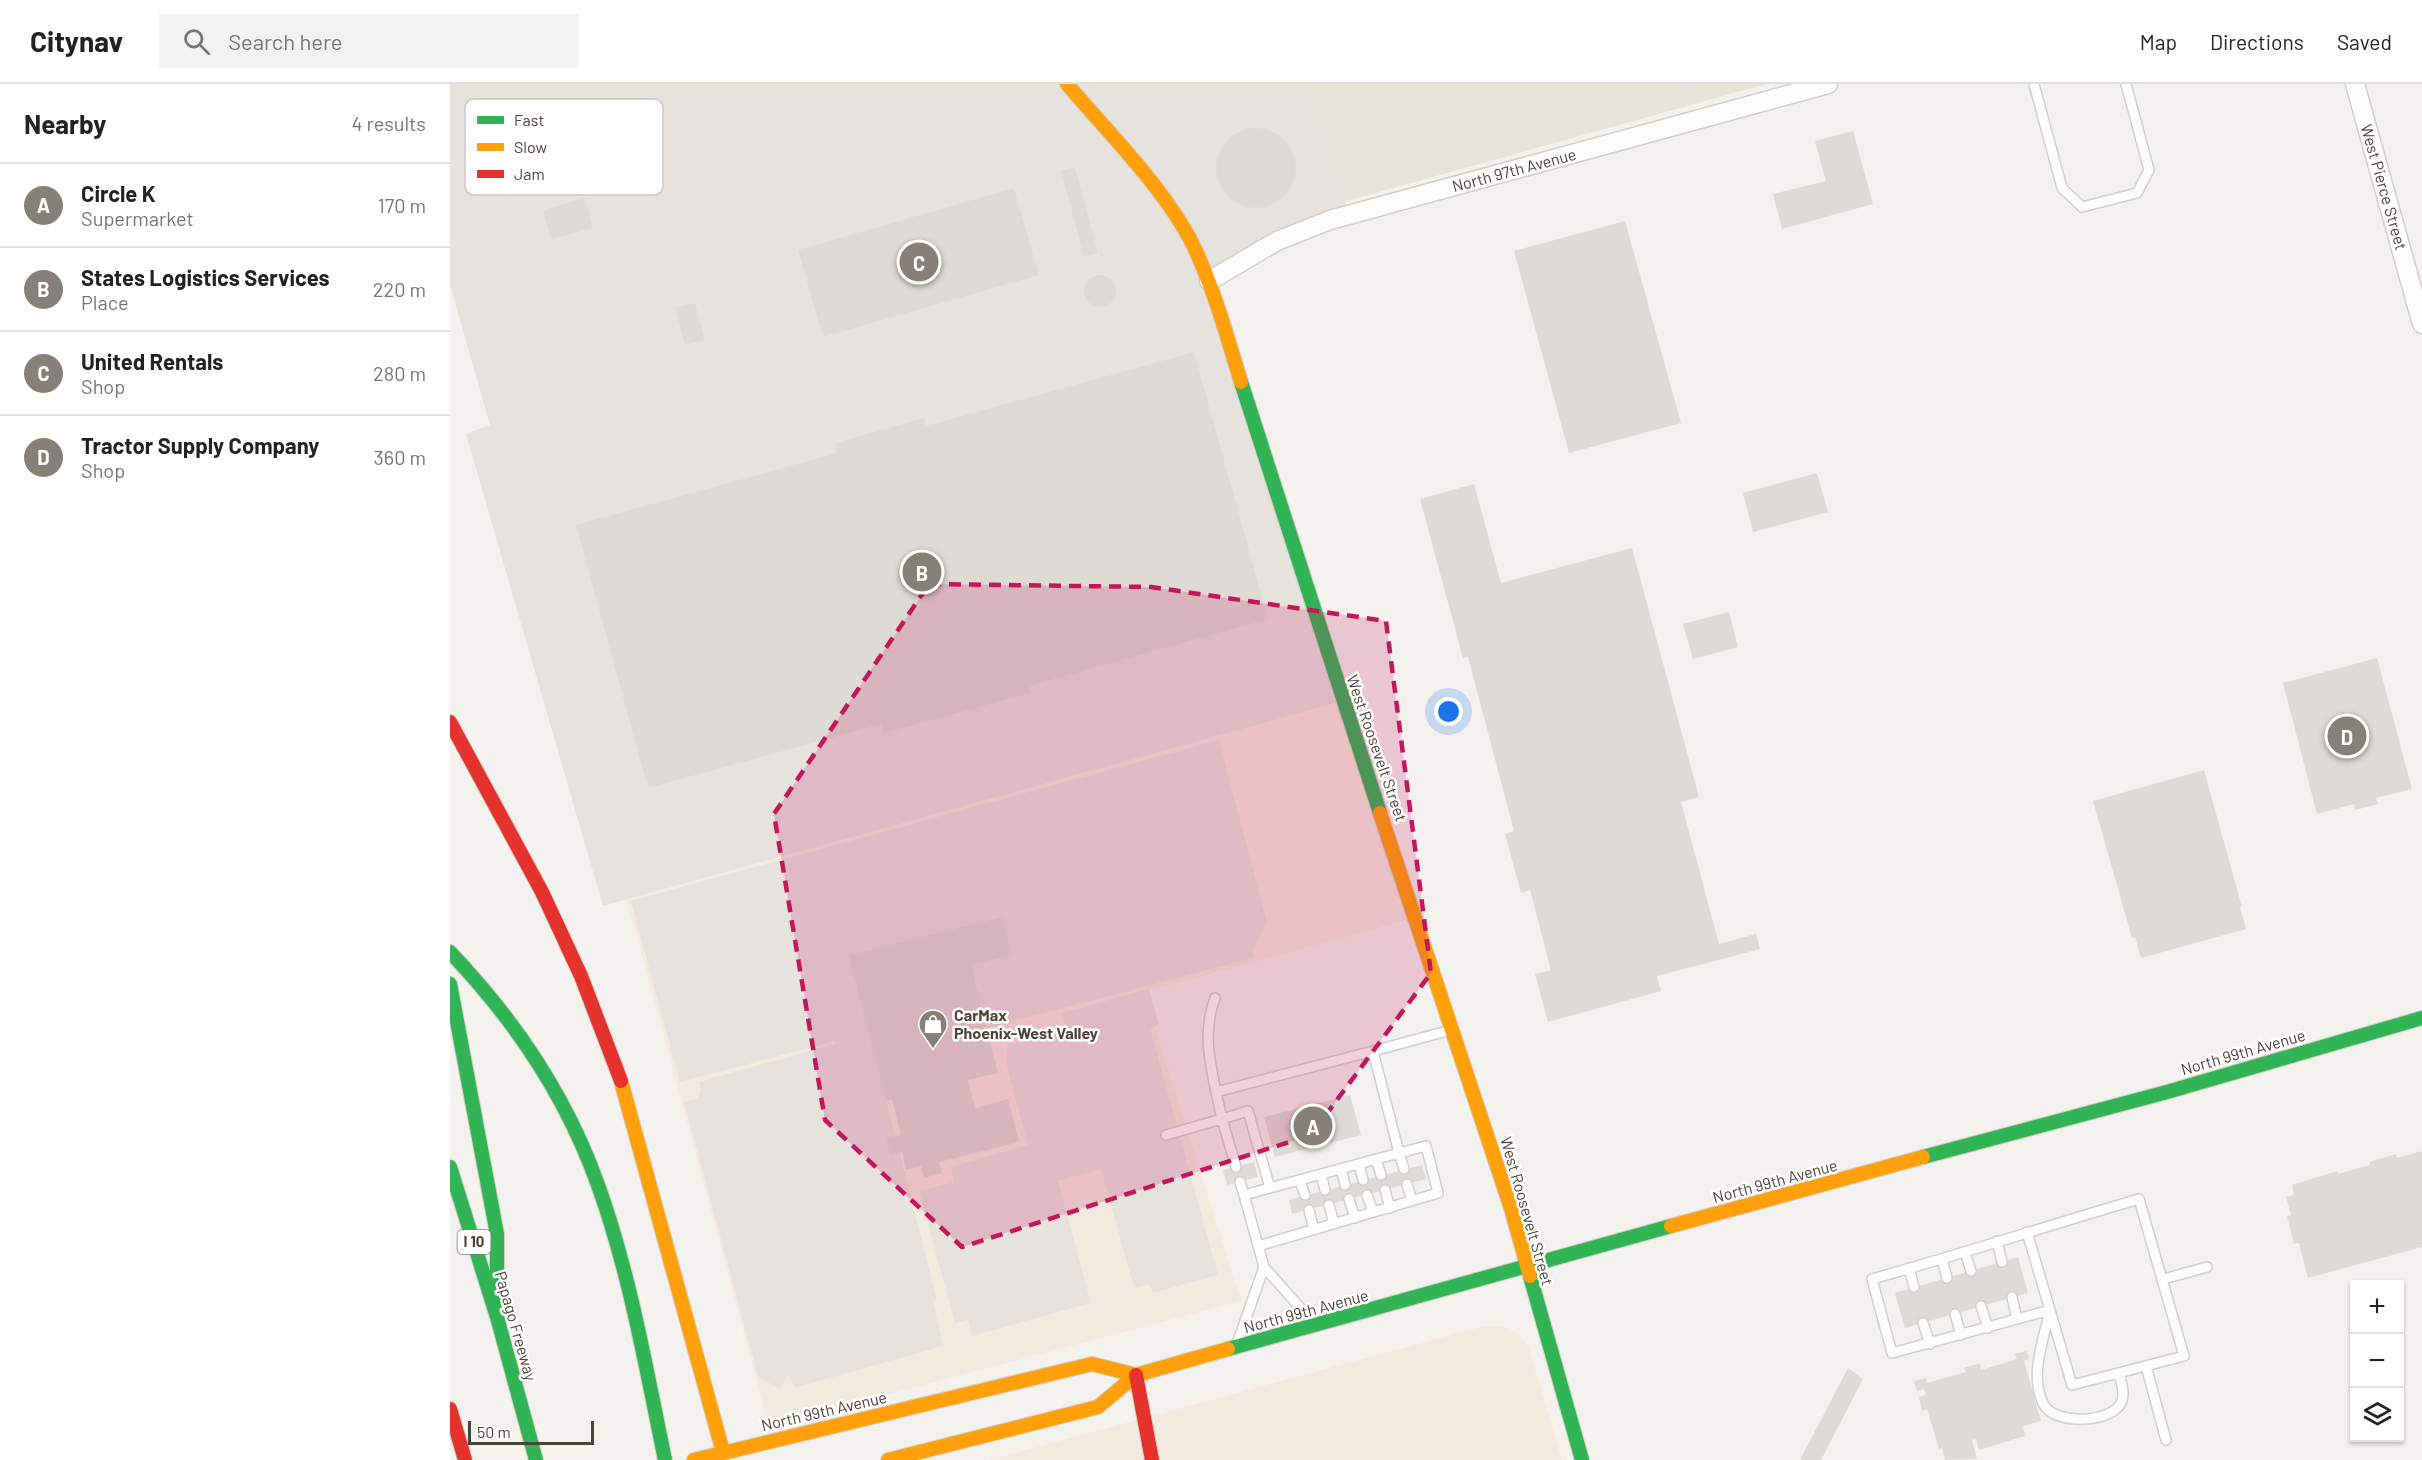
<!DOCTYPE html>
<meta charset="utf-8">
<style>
body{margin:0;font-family:Barlow,sans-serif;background:#f2f2f2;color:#222}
.controls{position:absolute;right:18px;bottom:18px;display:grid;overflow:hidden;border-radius:0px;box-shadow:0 2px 4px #0004}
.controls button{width:54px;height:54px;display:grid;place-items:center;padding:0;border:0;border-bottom:2px solid #e0e0e0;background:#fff;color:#222;font:30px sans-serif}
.scale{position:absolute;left:18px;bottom:15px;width:126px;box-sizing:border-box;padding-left:6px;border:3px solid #4b4439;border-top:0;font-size:16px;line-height:21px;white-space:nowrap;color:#4b4439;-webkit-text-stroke:4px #fff;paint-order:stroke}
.you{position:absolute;left:999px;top:628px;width:21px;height:21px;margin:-15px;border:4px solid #fff;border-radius:50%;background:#1a73e8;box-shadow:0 0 0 9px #1a73e833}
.badge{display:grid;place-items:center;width:39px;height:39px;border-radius:50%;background:#868178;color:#fff;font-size:20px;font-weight:700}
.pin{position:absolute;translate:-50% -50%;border:3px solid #fff;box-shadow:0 2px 6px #0006}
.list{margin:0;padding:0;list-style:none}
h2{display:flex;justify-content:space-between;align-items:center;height:78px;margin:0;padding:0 24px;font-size:26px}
h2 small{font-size:20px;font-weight:400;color:#767676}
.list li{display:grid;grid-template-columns:39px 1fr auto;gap:18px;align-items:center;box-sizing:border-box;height:84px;padding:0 24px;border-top:2px solid #e0e0e0}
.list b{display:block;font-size:22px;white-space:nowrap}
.list p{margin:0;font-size:20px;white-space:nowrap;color:#767676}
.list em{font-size:20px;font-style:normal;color:#767676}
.icon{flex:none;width:33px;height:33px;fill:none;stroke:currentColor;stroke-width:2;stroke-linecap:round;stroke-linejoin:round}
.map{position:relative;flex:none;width:1972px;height:1376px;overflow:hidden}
header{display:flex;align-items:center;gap:36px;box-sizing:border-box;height:84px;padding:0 30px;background:#fff;border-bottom:2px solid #e0e0e0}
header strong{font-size:28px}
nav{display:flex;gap:33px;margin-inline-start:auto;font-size:21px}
.search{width:420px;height:54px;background:#f2f2f2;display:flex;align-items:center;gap:15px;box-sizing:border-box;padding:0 21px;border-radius:0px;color:#767676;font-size:22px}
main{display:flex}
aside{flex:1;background:#fff}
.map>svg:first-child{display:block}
</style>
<header>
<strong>Citynav</strong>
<div class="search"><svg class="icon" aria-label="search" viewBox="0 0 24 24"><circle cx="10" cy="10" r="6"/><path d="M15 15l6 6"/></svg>Search here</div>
<nav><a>Map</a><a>Directions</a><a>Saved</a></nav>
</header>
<main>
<aside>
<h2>Nearby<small>4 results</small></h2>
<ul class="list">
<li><span class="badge">A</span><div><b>Circle K</b><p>Supermarket</p></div><em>170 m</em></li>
<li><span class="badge">B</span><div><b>States Logistics Services</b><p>Place</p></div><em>220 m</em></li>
<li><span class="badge">C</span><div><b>United Rentals</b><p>Shop</p></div><em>280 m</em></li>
<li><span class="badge">D</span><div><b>Tractor Supply Company</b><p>Shop</p></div><em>360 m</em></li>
</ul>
</aside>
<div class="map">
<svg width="1972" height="1376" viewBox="0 0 1972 1376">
<rect width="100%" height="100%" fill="#f4f2ee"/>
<path fill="#e7e4dc" d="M860,0H1316L893,118Z"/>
<path fill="#f3ebdf" d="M893,617L967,833L694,908L791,1217L319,1342L177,816Z
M1035,1242H1053L1067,1249L1078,1262L1112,1376H539Z"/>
<path fill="#e6e2de" d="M0,0H860L899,131L759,197L893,617L153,822L16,350L40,341L0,201Z"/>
<path fill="#e6e3df" d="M769,656L817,839L803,865V874L537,944L521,881L561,871L552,833L399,871L487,1216L483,1217L493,1262L344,1304L341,1292H337L330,1306L308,1292L234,1018L248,1014L251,1007L249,998L385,960V957L230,998L181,817Z
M699,905L709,941L700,944L768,1191L703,1209L700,1200L684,1204L651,1085L608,1097L641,1219L522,1252L518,1236L505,1239L469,1107L504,1098L501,1083L578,1061L556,979L558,961L616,945L612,929Z"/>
<path fill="#dedbd6" d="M766 84a40 40 0 1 1 80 0a40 40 0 1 1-80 0Z
M1403,47L1423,120L1332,145L1323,110L1376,97L1365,57Z
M625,83L648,169L634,172L611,87Z
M564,104L589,191L373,253L348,166Z
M135,114L143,144L101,155L93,126Z
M1175,137L1231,339L1119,369L1064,167Z
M634 207a16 16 0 1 1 32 0a16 16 0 1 1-32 0Z
M245,219L255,256L235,261L225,224Z
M744,268L818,535L578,602L580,609L434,649L431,640L198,704L126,441L387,369L385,359L474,334L476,342Z
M1367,389L1378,428L1303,448L1293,409Z
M1024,400L1051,499L1182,464L1249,713L1231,718L1269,860L1306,850L1310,865L1207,892L1211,907L1098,938L1085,890L1101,886L1080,806L1071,809L1055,750L1064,747L1018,573L1013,574L970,415Z
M1279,528L1288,563L1243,575L1233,540Z
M1927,574L1962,705L1926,714L1928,720L1905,726L1904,720L1867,730L1833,599Z
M1754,686L1792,823H1790L1796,845L1691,874L1685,853L1682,854L1643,717Z
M552,833L562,871L521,881L548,989L518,996L525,1024L558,1015L569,1058L489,1078L492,1089L474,1094L471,1082L456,1086L452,1068L440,1071L436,1054L451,1051L442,1015L436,1017L399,871Z
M900,1011L911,1051L825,1073L814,1033Z
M1972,1067V1163L1858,1194L1849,1159L1844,1160L1837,1132L1841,1131L1836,1113L1844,1111L1842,1101L1887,1087L1888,1090L1920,1081L1919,1078L1946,1070L1947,1074Z
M804,1078L808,1093L777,1101L773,1086Z
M972,1081L976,1095L842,1130L839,1116Z
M1568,1173L1578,1209L1455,1244L1445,1209Z
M1577,1267L1579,1275L1574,1277L1591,1337L1573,1342L1575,1352L1529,1366L1526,1355L1522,1356L1527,1375L1495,1376L1492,1364L1489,1365L1477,1325L1472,1327L1469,1313L1476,1311L1474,1305L1467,1307L1464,1297L1476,1294L1477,1299L1516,1288L1514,1284L1530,1279L1531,1286L1567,1275L1565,1270Z
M1398,1284L1413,1295L1371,1376H1350Z"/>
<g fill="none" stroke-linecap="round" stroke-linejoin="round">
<g stroke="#d2d0cb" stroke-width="12">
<path id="lane" d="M1584,0L1612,104L1632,123L1687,109L1699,86L1676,0
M765,914C753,947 759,974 766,1008
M716,1051L772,1035L766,1008L923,967
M926,1075L931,1091
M909,1080L913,1096
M786,1083L772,1035L798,1027L820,1104
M891,1085L895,1101
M871,1091L875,1106
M850,1097L855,1111
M790,1098L794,1111
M957,1100L962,1117
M935,1106L940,1124
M917,1111L923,1128
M899,1115L905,1134
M879,1121L884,1140
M859,1126L864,1146
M1577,1148L1622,1301L1734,1272L1689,1115C1600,1141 1512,1170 1422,1195L1442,1269L1600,1226
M1547,1157L1552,1178
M808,1162L988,1109L976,1062L949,1069L954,1085
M1515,1168L1521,1187
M1492,1175L1497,1194
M1459,1184L1464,1203
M1714,1195L1757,1183
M1562,1213L1567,1235
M1531,1222L1538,1244
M1505,1230L1511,1251
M1599,1230C1593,1257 1579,1294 1594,1321C1606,1342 1664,1339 1672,1317C1675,1308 1671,1298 1669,1289
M863,1238L814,1183L794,1111L949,1069L923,967L1001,946
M1473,1239L1480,1260
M787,1260L814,1183
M1696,1282L1716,1356"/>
</g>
<g stroke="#d2d0cb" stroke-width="21">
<path id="street" d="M1905,0L1972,240
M759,197L827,157L880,136L1378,0"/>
</g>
<g stroke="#d3cfc5" stroke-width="16">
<path id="fast" d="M791,298L930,729
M0,868C64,935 117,1014 148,1101C180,1190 196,1284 215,1376
M0,900L47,1150V1233
M1473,1073L1717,1008L1972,934
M0,1083L47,1233L86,1376
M1080,1192L1132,1376
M778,1265L1221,1142"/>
</g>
<g stroke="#d3cfc5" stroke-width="16">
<path id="slow" d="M617,0C657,47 711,101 740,155C763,200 776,250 791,298
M930,729L1061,1124L1080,1192
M171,997L273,1368
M1221,1142L1473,1073
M244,1376L642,1280L686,1291
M438,1376L648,1323L686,1291L778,1265"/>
</g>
<g stroke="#d3cfc5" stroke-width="16">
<path id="jam" d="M0,638L92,808L131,892L171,997
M686,1291L702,1376
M0,1325L15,1376"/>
</g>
<use href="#lane" stroke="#fdfdfc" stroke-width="9"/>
<use href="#street" stroke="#fdfdfc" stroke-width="18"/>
<use href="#fast" stroke="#30b455" stroke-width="14"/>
<use href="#slow" stroke="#ff9f0a" stroke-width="14"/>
<use href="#jam" stroke="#e5322d" stroke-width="14"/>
</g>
<path fill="#c2185b" fill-opacity="0.2" stroke="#c2185b" stroke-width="4.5" stroke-dasharray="12 8" stroke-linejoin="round" d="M479,500L701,503L936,537L981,889L861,1051L512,1163L375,1036L324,730Z"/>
<defs>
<g id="shop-pin" transform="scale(1.5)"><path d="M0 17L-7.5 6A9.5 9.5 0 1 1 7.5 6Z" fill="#868178" stroke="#fff"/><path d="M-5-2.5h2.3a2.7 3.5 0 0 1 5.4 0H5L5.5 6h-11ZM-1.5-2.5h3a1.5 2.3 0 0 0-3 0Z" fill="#fff"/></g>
</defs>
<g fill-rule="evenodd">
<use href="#shop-pin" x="483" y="940"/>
</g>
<g text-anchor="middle" stroke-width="5" stroke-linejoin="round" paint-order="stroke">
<rect fill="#fff" stroke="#817c74" stroke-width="1.5" x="7.5" y="1146" width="33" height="24" rx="4.5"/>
<g font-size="15" font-weight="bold" fill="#4b4439">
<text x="24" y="1163">I 10</text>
</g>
<g font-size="16" fill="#4b4439" stroke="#fff">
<text transform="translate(1064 86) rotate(-15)" y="6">North 97th Avenue</text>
<text transform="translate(1934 103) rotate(74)" y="6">West Pierce Street</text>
<text transform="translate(927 664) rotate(71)" y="6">West Roosevelt Street</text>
<text transform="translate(1793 968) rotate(-16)" y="6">North 99th Avenue</text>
<text transform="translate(1325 1097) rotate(-15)" y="6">North 99th Avenue</text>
<text transform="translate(1077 1127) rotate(74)" y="6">West Roosevelt Street</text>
<text transform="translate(856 1227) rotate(-15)" y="6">North 99th Avenue</text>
<text transform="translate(66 1242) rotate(74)" y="6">Papago Freeway</text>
<text transform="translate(374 1327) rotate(-13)" y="6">North 99th Avenue</text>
</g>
<g font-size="16" font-weight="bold" fill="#4b4439" stroke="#fff" text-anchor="start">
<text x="504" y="937">CarMax<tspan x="504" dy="18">Phoenix-West Valley</tspan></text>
</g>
</g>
<rect x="15" y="15" width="198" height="96" rx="9" fill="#fff" stroke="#c9c7c4" stroke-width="1.5"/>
<rect x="27" y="32" width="27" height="8" fill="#30b455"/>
<rect x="27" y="59" width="27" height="8" fill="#ff9f0a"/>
<rect x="27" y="86" width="27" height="8" fill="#e5322d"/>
<g font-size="16" fill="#4b4439">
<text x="64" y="42">Fast</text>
<text x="64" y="69">Slow</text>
<text x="64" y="96">Jam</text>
</g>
</svg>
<div class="controls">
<button>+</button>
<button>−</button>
<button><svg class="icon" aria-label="layers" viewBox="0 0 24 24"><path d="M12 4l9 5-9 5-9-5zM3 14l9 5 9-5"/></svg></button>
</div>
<div class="scale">50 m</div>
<div class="you"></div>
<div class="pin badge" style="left:863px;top:1042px">A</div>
<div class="pin badge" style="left:472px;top:488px">B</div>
<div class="pin badge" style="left:469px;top:178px">C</div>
<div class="pin badge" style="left:1897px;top:652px">D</div>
</div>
</main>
